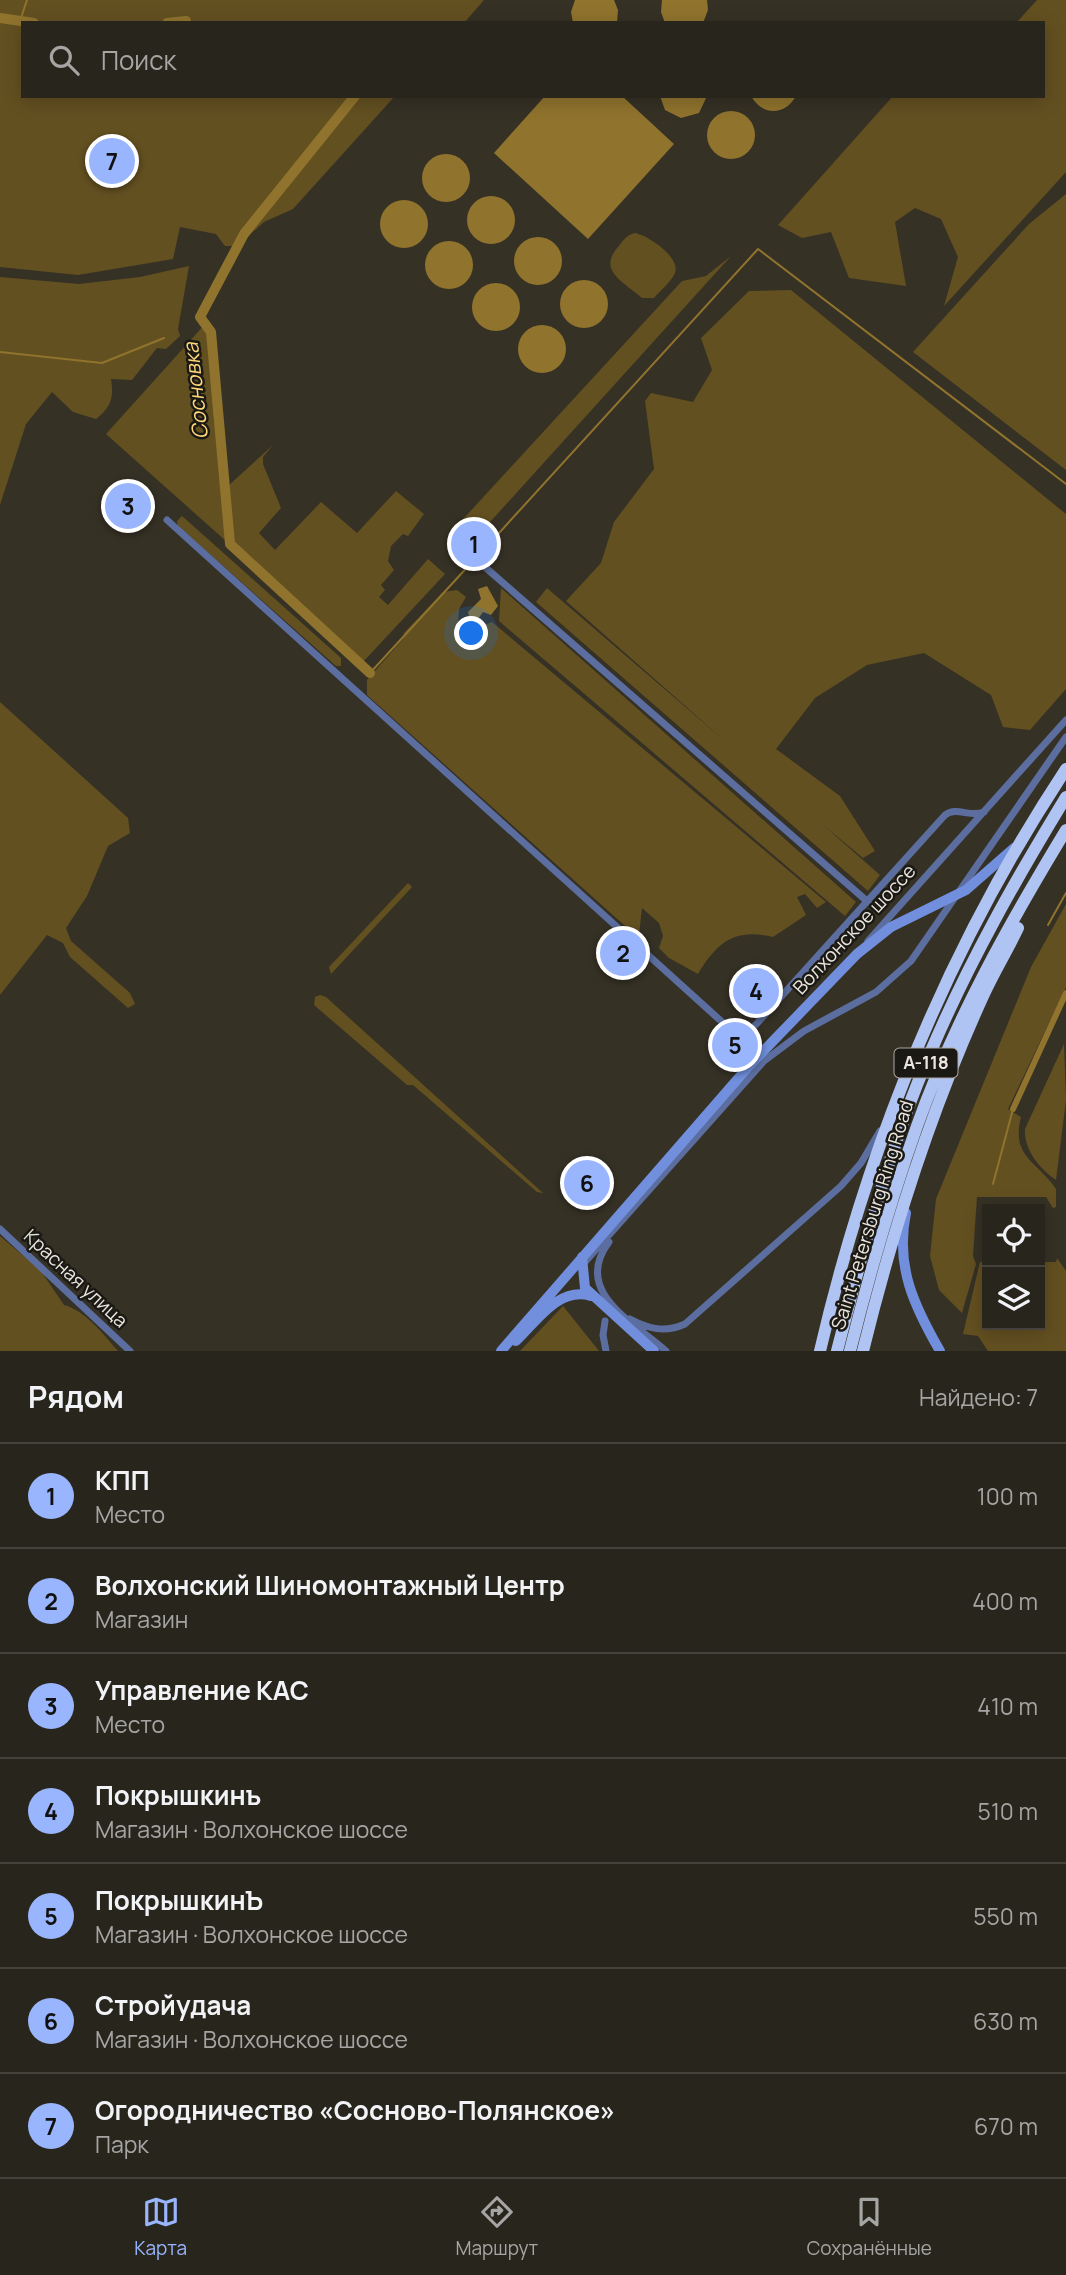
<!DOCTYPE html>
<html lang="ru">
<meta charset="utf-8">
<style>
body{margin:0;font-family:Manrope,sans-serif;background:#302d25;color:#f1f3f6}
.controls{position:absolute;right:21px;bottom:21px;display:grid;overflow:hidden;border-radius:0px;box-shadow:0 4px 18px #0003}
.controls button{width:63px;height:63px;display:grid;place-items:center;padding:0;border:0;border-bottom:2px solid #44423b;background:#28251c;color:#f1f3f6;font:35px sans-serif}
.you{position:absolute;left:472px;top:634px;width:24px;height:24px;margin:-18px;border:5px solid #fff;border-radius:50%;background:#1a73e8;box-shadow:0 0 0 10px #1a73e833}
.badge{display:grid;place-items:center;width:46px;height:46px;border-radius:50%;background:#99b5fd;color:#111;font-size:23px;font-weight:700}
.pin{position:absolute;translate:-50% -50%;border:4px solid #fff;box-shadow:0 2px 7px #0006}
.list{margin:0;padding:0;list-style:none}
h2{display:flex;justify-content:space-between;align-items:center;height:91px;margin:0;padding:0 28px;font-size:30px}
h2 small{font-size:23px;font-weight:400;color:#a5a5a3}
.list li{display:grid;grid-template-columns:46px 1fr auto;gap:21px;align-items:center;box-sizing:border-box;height:105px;padding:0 28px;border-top:2px solid #44423b}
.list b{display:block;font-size:26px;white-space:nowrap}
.list p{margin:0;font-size:23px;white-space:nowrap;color:#a5a5a3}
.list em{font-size:23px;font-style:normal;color:#a5a5a3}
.icon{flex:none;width:38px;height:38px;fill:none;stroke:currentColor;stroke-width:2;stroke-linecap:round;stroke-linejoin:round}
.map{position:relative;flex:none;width:1066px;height:1351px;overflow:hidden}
.search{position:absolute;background:#28251c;box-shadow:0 4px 18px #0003;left:21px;right:21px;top:21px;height:77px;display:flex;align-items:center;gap:18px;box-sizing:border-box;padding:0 24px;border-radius:0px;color:#a5a5a3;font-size:26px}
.sheet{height:826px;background:#28251c}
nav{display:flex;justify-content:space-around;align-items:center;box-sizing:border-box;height:98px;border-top:2px solid #44423b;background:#28251c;font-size:19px;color:#a5a5a3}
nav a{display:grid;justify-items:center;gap:4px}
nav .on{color:#99b5fd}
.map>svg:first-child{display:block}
</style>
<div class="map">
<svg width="1066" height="1351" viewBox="0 0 1066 1351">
<rect width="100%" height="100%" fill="#363125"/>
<path fill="#635021" d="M0,0H484L464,23H23V96H395L293,209L264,222L237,246H225L216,234L180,227L173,259L78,275L0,267Z
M1037,0H1066V172L944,306L958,257L941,219L915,208L895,222L906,286L849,278L831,232L802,238L778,225L893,96H1043V23H1016Z
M1066,194V470L913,352L1029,224Z
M635,233C647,235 681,257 675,273C672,281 660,291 654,298H642C624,282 597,271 618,247C623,241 626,235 635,233Z
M731,256L481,532L468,522L458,534L454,529L682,281L706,276Z
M189,266L178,329L180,336L166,349L157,348L132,380L111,379C114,398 111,407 96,419L73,412L52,392L26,424L0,505V277L79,284L140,277Z
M791,290L1066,514V689L1030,730L1003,727L991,695L924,653L867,665L815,698L776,749L840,796L875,851L863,858L822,824L880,875L868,891L536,602L547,588L725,741L566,601L601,563L614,522L654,469L645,401L651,393L693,402L712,370L701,338L749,291Z
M206,323L227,541V542L106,434Z
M273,445L263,457V464L281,508L259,533L275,550L321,502L357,533L396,491L424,514L408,536L403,534L391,546L388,561L394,570L381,585L385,590L379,597L388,605L428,559L445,574L363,662L234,545L228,486Z
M182,516L341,658V666H336L178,526L177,521Z
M501,588L856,902L845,916L499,621Z
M457,590L466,597L459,609L458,623L472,630L492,622L826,902L817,908L805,894L797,897L806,915L773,937C735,928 717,942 698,974L669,958L659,948L663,936L659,923L642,908L639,935L633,933L367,695V680L403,639L404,633L443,592Z
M0,702L128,818L130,833L108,846L87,896L66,928L71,941L130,993L135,1004L128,1008L70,957L63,943L47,935L0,995Z
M408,883L412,887L331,974L329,967Z
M1066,904V987L1008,1109L1021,1117C1011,1157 1036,1160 1056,1189V1207L1053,1208L1046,1197H977L973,1256L976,1264L962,1313L939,1290L930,1256L936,1199L1031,967Z
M320,995L326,997L543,1193L537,1192L413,1085H407L314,1005L315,997Z
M1064,1044L1066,1100L1056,1180C1039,1168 1024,1150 1025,1129Z
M0,1236L41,1271L64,1305C86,1311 103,1334 118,1351H0Z
M1057,1258L1066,1271V1351H988L978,1336L963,1334L980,1262H987V1325H1040V1262H1056Z
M563,1306L599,1351H520Z"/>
<path fill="#90732d" d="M575,0H614L618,10L617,23H573L571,12Z
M662,0H707L708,10L703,23H665L661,12Z
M545,96H622L674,144L588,239L494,153Z
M660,96H707L699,113L681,118L665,110Z
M751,96H796C785,116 762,116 751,96Z
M707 135a24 24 0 1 1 48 0a24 24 0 1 1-48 0Z
M422 178a24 24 0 1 1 48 0a24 24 0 1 1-48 0Z
M467 220a24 24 0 1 1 48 0a24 24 0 1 1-48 0Z
M380 224a24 24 0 1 1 48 0a24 24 0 1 1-48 0Z
M514 261a24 24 0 1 1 48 0a24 24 0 1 1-48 0Z
M425 265a24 24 0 1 1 48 0a24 24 0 1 1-48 0Z
M560 304a24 24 0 1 1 48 0a24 24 0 1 1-48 0Z
M472 307a24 24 0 1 1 48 0a24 24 0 1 1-48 0Z
M518 349a24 24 0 1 1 48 0a24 24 0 1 1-48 0Z
M487,586L498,606L491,615L483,612L478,619L470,620L468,612L481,599L478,589Z"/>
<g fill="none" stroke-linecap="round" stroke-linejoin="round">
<path stroke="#90732d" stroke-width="2" d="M20,21L27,0
M0,352L102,363L164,338
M478,556L758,249L1066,484
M370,673L472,562
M1048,925L1066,893
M993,1184L1013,1109"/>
<path stroke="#90732d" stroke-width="6" d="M1013,1109L1066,993"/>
<path stroke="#90732d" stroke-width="10" d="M0,18L34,23
M167,23L186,21
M355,96L244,234L200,317L211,332L230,544L370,673"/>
<path stroke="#5b6e9f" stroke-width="7" d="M167,520L742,1040L945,815C957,806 970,818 984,812
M470,554L868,902
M868,941L1066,720
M0,1229L130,1351
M609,1242C572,1291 632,1321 666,1351
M585,1262L764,1061L804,1031L876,992L911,961L1066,737
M630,1319C649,1329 665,1333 685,1324L841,1186L861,1163L880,1131
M605,1321L603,1335L606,1351"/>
<path stroke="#718fdd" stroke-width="10" d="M906,1213C895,1266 914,1306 940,1351
M582,1257L585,1288L654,1351
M516,1341C537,1321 559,1286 591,1296
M501,1351L749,1066L857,954L891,927L966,890L1014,848"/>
<path stroke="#b0c4f4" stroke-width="12" d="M820,1351C868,1145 949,946 1066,769
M837,1351C863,1250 889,1147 931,1051C969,962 1016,879 1066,797
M850,1351C869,1275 891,1199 917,1126C954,1022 1009,924 1066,830
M863,1351C893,1229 931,1109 984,994C994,972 1007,951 1018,928"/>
</g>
<g text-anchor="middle" stroke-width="5" stroke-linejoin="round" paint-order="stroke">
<rect fill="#1b1914" stroke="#aca8a2" stroke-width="2" x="894.5" y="1048.5" width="63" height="29" rx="5"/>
<g font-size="18" font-weight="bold" fill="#eae6df">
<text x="926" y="1069">А-118</text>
</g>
<g font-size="19" fill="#eae6df" stroke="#1b1914">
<text transform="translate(854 929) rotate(-47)" y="7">Волхонское шоссе</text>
<text transform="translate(872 1215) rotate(-73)" y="7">Saint Petersburg Ring Road</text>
<text transform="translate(76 1278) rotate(43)" y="7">Красная улица</text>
</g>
<g font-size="21" font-style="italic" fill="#fed77b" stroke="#1b1914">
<text transform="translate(196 391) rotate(-96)" y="7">Сосновка</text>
</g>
</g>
</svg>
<div class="controls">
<button><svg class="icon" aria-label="locate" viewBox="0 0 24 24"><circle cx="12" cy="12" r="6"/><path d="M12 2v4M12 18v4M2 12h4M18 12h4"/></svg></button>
<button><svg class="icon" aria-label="layers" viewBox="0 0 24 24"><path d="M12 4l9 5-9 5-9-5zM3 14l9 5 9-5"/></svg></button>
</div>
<div class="you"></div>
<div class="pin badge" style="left:474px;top:544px">1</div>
<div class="pin badge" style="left:623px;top:953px">2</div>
<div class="pin badge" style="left:128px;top:506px">3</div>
<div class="pin badge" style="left:756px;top:991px">4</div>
<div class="pin badge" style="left:735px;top:1045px">5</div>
<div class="pin badge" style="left:587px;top:1183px">6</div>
<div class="pin badge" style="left:112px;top:161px">7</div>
<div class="search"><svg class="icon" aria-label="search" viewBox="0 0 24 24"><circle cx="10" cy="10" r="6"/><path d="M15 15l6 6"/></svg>Поиск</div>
</div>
<section class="sheet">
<h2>Рядом<small>Найдено: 7</small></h2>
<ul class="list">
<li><span class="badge">1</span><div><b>КПП</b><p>Место</p></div><em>100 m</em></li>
<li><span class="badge">2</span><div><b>Волхонский Шиномонтажный Центр</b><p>Магазин</p></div><em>400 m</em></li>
<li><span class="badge">3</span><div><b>Управление КАС</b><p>Место</p></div><em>410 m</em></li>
<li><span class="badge">4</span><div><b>Покрышкинъ</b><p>Магазин · Волхонское шоссе</p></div><em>510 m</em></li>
<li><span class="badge">5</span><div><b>ПокрышкинЪ</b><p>Магазин · Волхонское шоссе</p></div><em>550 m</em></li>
<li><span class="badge">6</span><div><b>Стройудача</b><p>Магазин · Волхонское шоссе</p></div><em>630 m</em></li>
<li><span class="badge">7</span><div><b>Огородничество «Сосново-Полянское»</b><p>Парк</p></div><em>670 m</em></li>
</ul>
</section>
<nav>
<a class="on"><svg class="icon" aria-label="map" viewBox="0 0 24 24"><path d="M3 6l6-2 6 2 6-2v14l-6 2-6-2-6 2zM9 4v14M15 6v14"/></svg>Карта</a>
<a><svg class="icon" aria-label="directions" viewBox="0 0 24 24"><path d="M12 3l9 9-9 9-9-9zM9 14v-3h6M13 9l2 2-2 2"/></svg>Маршрут</a>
<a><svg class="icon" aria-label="saved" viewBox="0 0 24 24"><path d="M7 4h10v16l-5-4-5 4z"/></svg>Сохранённые</a>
</nav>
